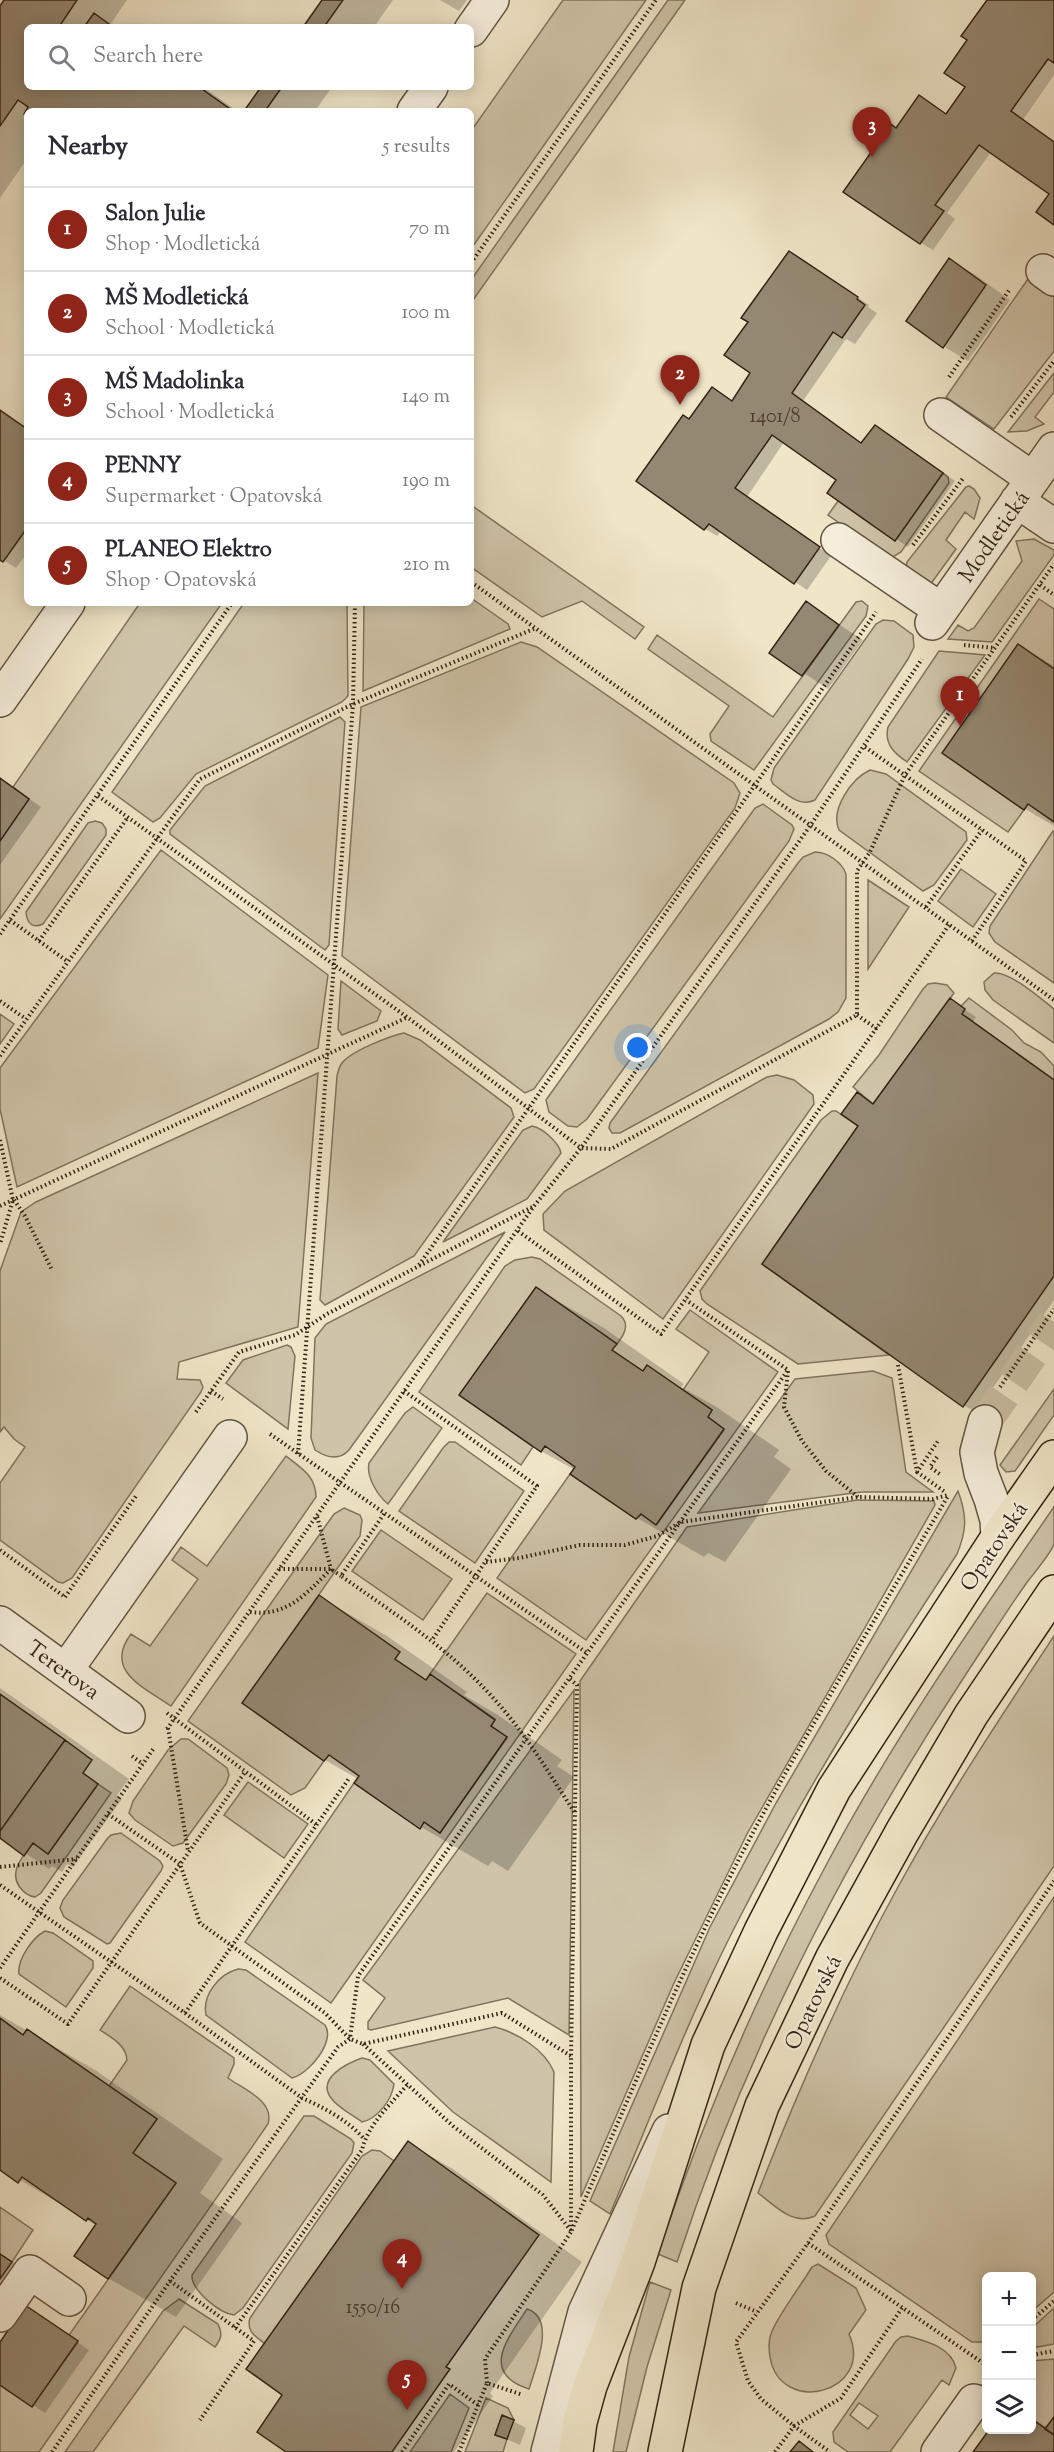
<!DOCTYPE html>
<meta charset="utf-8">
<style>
body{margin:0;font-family:"Sorts Mill Goudy",serif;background:#f2f2f3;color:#2b2b33}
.controls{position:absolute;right:18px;bottom:18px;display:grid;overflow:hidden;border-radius:9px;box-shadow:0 3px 15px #0003}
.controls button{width:54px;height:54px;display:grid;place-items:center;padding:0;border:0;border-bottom:2px solid #e1e1e2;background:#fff;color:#2b2b33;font:30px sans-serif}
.you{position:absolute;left:638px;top:1048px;width:21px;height:21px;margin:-15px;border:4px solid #fff;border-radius:50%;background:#1a73e8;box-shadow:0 0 0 9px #1a73e833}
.badge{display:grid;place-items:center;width:39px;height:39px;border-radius:50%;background:#8f2418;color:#fff;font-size:20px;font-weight:700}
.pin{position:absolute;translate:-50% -50px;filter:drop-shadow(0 2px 3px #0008)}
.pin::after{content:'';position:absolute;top:32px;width:21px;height:18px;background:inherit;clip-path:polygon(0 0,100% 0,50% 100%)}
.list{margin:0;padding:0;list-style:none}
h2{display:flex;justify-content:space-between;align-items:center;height:78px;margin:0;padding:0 24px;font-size:26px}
h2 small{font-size:20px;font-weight:400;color:#7c7c81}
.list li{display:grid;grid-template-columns:39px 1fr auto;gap:18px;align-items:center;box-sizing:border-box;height:84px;padding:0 24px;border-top:2px solid #e1e1e2}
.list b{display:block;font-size:22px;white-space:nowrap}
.list p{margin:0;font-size:20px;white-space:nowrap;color:#7c7c81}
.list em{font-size:20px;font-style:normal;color:#7c7c81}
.icon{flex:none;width:33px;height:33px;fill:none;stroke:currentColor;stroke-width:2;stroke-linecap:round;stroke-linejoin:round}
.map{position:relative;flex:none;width:1054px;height:2452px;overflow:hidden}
.search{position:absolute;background:#fff;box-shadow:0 3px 15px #0003;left:24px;top:24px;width:450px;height:66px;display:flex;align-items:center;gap:15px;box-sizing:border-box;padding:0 21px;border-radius:9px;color:#7c7c81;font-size:22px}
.panel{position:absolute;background:#fff;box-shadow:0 3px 15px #0003;left:24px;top:108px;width:450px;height:498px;border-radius:9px}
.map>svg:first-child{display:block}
</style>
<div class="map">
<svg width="1054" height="2452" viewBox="0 0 1054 2452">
<rect width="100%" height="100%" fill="#efe5c7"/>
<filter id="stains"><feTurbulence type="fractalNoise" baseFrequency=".00333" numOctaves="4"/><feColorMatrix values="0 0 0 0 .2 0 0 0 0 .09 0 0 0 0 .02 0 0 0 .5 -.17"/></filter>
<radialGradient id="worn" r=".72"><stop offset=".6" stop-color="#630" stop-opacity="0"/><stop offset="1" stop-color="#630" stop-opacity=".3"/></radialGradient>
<path fill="#cfc4a9" stroke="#81745f" stroke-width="1.5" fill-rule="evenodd" d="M563,0H646L471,249V131Z
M668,0H685L471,303V280Z
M1030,276L1054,294V351L994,429L946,397Z
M1054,373V392L1035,417L1044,424L1027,431L1008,432Z
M943,473L948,477L949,483L901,552L893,557L884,554L828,515L838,501L895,541Z
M969,486L974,489L980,498L975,516L974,519L965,512L946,540L956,549L930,585L906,567L907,562L966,487Z
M471,505L644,627L635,639L582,601L542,617L471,567Z
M1034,539L1054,550V555L992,642L948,639L958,625L968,631L974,628L1022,561L1016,541Z
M471,598L508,624L510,629L363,691L364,603H471Z
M1039,599L1054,609V669L1018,644L943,753L1024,810L1008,832L919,771Z
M862,601L868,606L866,616L754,770L711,741L710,734L729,706L648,649L657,635L773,717L856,602Z
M140,603H222L0,919V841L29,799L13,787Z
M244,603H347L348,696L342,702L196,774L160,818L153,822L112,792Z
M883,620L894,621L913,635L914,647L908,659L815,800C799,808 786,793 773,784L771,780L774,768L876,624Z
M521,642L537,647L734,783L740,793L735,808L534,1089L525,1093L342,956L361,707Z
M939,651L985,655L907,762C894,753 884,744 888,727Z
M340,717L345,722L329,945L325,950L170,834V830L205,786Z
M870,770L886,774L966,832L967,840L934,885L923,891L839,830C830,810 851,779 870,770Z
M763,804L792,825L794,829L789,841L587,1119L577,1127L568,1126L549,1112L546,1100L755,808Z
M95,821L102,823L106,829V835L43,924C32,929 27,923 26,912L88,823Z
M1053,831L1054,832V983L995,942L989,933L990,926Z
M161,850L328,975L318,1048L17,1187L0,1109V1068Z
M815,852C827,852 842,862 846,874V998L838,1012L829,1019L620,1133H612L609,1128L610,1123L798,863L803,857Z
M961,869L996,894L973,927L938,901Z
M868,880L909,907L868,969Z
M994,973C1011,972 1040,998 1054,1009V1043L993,1000L985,990L984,982Z
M341,981L381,1011L377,1021L342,1035L338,1029Z
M935,983L947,985L954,993L873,1104L853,1087L879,1055L923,989L928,984Z
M969,998L1012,1030L1024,1043L1041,1052L1054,1066V1080L962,1014L961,1006Z
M0,1014L14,1024L0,1044Z
M404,1033L420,1040L511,1108L514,1117L414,1256L325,1305L320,1300L337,1076C338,1072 339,1067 342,1063C351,1051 390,1036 404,1033Z
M318,1073L298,1327L179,1362L177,1379L200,1380L203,1387L201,1392L72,1578L63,1583L58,1582L0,1540V1483L25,1447L14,1439L4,1427L0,1432V1271L21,1212L36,1202Z
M777,1075L794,1080L813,1095L814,1104L663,1319L544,1230L543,1214L565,1191L767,1077Z
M832,1111H836L858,1126L762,1264L889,1355L798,1364L707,1304L702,1299L700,1291L821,1120Z
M532,1126C543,1128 559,1143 561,1153L527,1199L443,1242L523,1130Z
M505,1232L349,1450C339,1461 327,1458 315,1450L311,1438L315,1338L326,1324Z
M532,1257L540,1259L621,1316C630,1325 624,1335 617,1344L536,1287L460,1395L533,1447L521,1465L419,1392L505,1266L515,1260Z
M690,1310L778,1372L586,1640L497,1578L570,1474L636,1519L641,1514L657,1524L724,1430L708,1417L712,1410L683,1390L709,1352L676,1329Z
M287,1345L291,1347L295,1356L288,1429L226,1383L243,1360Z
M873,1371L892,1378L906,1472L933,1492H862L698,1513L795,1379Z
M1054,1389V1415L1015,1471L1006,1472L1000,1465Z
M413,1407L442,1428L388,1504C378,1496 366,1477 369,1463L405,1413Z
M449,1442H455L524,1491L475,1563L399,1511L443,1448Z
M286,1456C301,1468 316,1476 316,1497L171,1706C145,1688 103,1671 131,1634L150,1646L198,1579L172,1560L181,1547L207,1566Z
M958,1491C967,1515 967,1530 957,1554C880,1671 805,1790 741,1915C691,2011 652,2114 610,2214L590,2201L710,1927L776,1803Z
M857,1500L934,1501L935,1505L747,1834L674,1983L581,2197L580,1681L687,1527Z
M1054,1507C1054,1518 1054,1533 1054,1544C1051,1553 1035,1572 1028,1581C1007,1610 988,1641 968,1671C847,1855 745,2052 677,2262L658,2254C702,2122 757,1994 823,1871C890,1744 972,1625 1054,1507Z
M344,1508L360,1515L362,1520L360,1536L243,1703L324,1761L305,1788L291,1795L188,1721L334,1514Z
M381,1530L452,1579L423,1620L352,1571Z
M487,1593L576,1654L331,2003L245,1942L354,1783L420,1828L424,1822L440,1833L507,1738L491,1726L495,1719L430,1674Z
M1054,1636V1866L815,2216C792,2226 776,2206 758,2193C799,2088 844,1985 898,1887C945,1801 1000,1718 1054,1636Z
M574,1690L569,2035L508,1998L371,2030L368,2029V2022L385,1998L363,1980Z
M181,1739H188L227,1768L229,1775L226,1784L183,1843L173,1846L135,1820L129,1813L133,1801L168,1750Z
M248,1782L308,1824L284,1858L224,1815Z
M98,1784L111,1793L41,1893L35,1897C28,1896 23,1892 19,1886C9,1871 23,1856 33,1843L48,1854Z
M121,1833L160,1861L163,1866L161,1871L110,1943L107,1944L64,1917L60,1908L63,1900L107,1839L111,1835Z
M1054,1897V2292L1032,2311V2276H986V2342H972L829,2244L826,2235Z
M45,1931L53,1933L93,1961V1968L66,2007L19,1974C17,1960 32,1938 45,1931Z
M238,1969L246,1970L325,2025C336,2041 309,2074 292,2078L206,2015C202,1995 219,1974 238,1969Z
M130,1986L234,2058V2064L228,2078C243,2089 275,2101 268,2124L39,2452H0V2385L32,2406L78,2342L69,2335L176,2183L133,2153L157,2119L109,2086L127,2060C126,2045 112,2038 100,2030Z
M495,2027C518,2033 545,2050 554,2072L551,2182L453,2112L388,2051Z
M362,2058L370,2060L394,2084C392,2100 377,2119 362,2122C353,2115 338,2108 331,2098C316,2078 348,2063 362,2058Z
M304,2116H314L351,2139L354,2143L352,2153L243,2308L234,2315C219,2313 191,2290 192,2275Z
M372,2150L380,2151L394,2161L265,2344C255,2336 246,2331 250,2318L362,2156Z
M0,2207L33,2230L12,2262L0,2254Z
M818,2264L856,2288L866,2310L849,2334C875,2393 780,2417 770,2357C769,2350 768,2341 771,2334C776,2318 802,2284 812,2267Z
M650,2282L671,2290L647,2367L626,2452H613L629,2357Z
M179,2299L218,2324C223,2334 221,2339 215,2347L184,2326L93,2452H65L163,2311Z
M1054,2308V2344L1032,2348V2328Z
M527,2309C557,2318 535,2369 529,2389C479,2373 508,2338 527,2309Z
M908,2336C926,2341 951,2347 956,2368L949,2385L942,2380L890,2452H848L834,2442L833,2432L896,2341L901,2337ZM859,2403L878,2416L868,2429L850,2415Z
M1054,2359V2417L1045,2429L1032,2419V2361Z
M450,2394L469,2408L451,2452H410Z
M486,2398L508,2408L514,2420L502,2416L495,2435L507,2439L503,2452H465Z"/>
<path fill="#0003" d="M6,0H127L110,25L114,27H27V87H203L237,111H27V159L0,198V9Z
M324,0H393L374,27H305Z
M440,0H467L459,11Z
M988,0H1054V75L1023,120L1054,142V223L1051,193L991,152L947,213L955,219L933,250L921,243L897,129L947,115L967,87L969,40Z
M263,87H332L315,111H246Z
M801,260L869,305L868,307L877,313L855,344L846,339L803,401L863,444L887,434L955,481L908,547L829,493L838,479L784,442L747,497L831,556L807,590L721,531L717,536L705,529L690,421L713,389L733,402L752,373Z
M949,260L974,274L1010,300L968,361L943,346Z
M0,410L25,428L27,425V553L16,568L0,558Z
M806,603L863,640L828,689L772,652Z
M1019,646L1054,666V826L1025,809L945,752Z
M0,778L41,807L0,865Z
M951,1000L976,1017L973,1022L1054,1080V1300L976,1412L963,1405L860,1126L857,1094L875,1105Z
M537,1289L604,1328L684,1384L681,1387L715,1406L779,1450L774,1457L791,1469L725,1562L708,1553L704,1557L637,1518L575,1470L541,1451Z
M319,1597L387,1636L467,1692L464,1695L498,1715L562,1760L557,1766L574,1777L508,1871L492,1861L488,1866L421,1827L358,1779L325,1760Z
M0,1688L129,1779L117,1795L122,1799L73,1867L67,1864L62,1872L52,1866L49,1869L0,1836Z
M0,2015L95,2070L223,2159L200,2193L242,2223L176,2317L108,2278L97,2226L0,2168Z
M408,2143L453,2169L582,2262L490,2393L493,2396L454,2452H289Z
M0,2253L36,2278L0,2329Z
M26,2307L89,2350L45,2413L0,2383V2344Z
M1032,2418L1048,2428L1054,2419V2452H975L991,2430H1032Z
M513,2421L526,2428L520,2445L497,2435Z"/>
<path fill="#958872" stroke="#332415" stroke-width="1.5" d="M4,0H77L59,27H27V87H199L233,111H27V117L24,114L28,107L18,100L0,126V6Z
M322,0H343L324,27H303Z
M987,0H1054V63L1048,59L1011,111L1054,142V225L1036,212L1049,194L979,145L935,205L944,211L920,244L843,192L891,124L896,128L919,95L946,114L965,87L944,73L967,40L961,36Z
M94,13L113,27H84Z
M261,87H282L265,111H244Z
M789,251L858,297L857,299L865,305L842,338L833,332L792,393L861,443L875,425L943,473L895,541L827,493L836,480L772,435L735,488L820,547L794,584L709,524L704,530L636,481L683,415L689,419L712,387L732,401L750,373L724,355L748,322L741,318Z
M949,258L986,285L943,348L906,321Z
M0,410L27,429V528L3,562L0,560Z
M806,601L839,625L802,676L769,653Z
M1018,644L1054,669V822L1028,804L1024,810L942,753Z
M0,778L29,799L0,841Z
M950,998L965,1009L962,1014L1054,1080V1276L963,1407L762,1264L858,1126L841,1114L857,1092L873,1104Z
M536,1287L617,1344L612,1350L643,1371L647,1365L712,1410L708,1417L724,1429L656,1525L641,1514L636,1519L570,1474L575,1467L545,1446L541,1452L459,1395Z
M319,1595L400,1652L395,1659L426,1680L430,1674L495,1720L491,1726L507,1737L440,1833L424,1822L420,1829L354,1783L359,1776L329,1755L324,1761L242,1703Z
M0,1694L65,1740L0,1831Z
M65,1740L92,1760L83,1773L98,1784L48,1854L33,1843L24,1856L0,1838V1831Z
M0,2018L23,2035L27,2029L157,2119L133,2153L176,2183L108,2279L74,2256L96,2224L88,2218L86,2221L22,2177L18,2183L0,2170Z
M408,2141L539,2235L446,2367L450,2369L392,2452H286L257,2432L282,2395L246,2369Z
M0,2254L12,2262L0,2279Z
M25,2305L78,2341L32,2407L0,2385V2342Z
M502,2415L514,2420L507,2439L495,2435Z
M1054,2417V2435L1045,2429Z
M1032,2419L1054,2435V2452H973L989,2430H1032Z
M799,2441L813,2452H790Z"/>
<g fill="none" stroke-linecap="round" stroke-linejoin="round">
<path stroke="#c9bea3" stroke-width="33" stroke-dasharray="33 16" stroke-linecap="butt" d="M985,1422L1054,1322"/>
<g stroke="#625442" stroke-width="36">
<path id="minor" d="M471,30L492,0
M414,111L431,87
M1043,271L1054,279
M941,415L1033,479
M1017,501L1054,526
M838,540L941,610
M932,623L1054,449
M0,700L68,603
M985,1422L977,1452L981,1473L991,1499L997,1520L998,1537
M0,1623L128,1716
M66,1670L230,1437
M0,2315L30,2272L69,2299
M548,2452L585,2312L669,2131
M938,2452L974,2401"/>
</g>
<g stroke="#332415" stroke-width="36">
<path id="major" d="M576,2452L580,2422L590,2386L638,2262L708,2045L761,1931L834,1789L998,1537L1054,1457
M665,2452L699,2288L762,2106L832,1959L902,1832L971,1715L1054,1592"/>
</g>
<path stroke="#332415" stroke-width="4" stroke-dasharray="1.5 3" stroke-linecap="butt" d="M471,263L656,0
M949,377L1010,289
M1011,417L1054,361
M913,545L964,477
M471,582L1054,1000
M1040,585L1054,595
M964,645L995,648
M865,747L1026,861L972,941
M98,796L407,1017L581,1148L611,1149L857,1015V871L870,852L905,775L1054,564
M926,907L982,830
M10,920L67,961
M0,934L232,603
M39,941L128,817
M0,1001L26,1019
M857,1015L877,1029
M0,1056L200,779L353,704L536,628
M0,1140L13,1200L0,1244
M14,1200L25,1216L52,1270
M0,1206L406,1018
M518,1231L661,1334L949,925
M419,1265L876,612
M898,1365L917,1472L938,1441
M788,1371L784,1407L802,1441L826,1471L858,1497
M1000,1387L1054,1309
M211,1391L223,1399
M404,1391L537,1486L432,1640
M196,1412L239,1352L295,1335L327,1314L534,1206
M270,1434L587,1653
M298,1454L353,704L355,603
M937,1457L930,1467L941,1475
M917,1472L945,1492
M384,1514L341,1576C395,1614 451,1650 495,1700C526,1734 550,1775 575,1813
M0,1550L65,1597
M486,1562L519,1558L580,1545H625L657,1536L681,1522L858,1497L933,1499L948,1495
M279,1569H331L341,1576
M65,1597L136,1496
M250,1612C287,1617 306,1594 331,1569L317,1516
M570,1679L577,1685L571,2056V2232C625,2107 676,1982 738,1861C803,1736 877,1617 948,1496
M167,1713L317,1825
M168,1728L188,1851
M167,1729L534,1206L581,1148L810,826L922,659
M132,1756L143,1764
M108,1814L180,1864L200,1923L325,2013L350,2039L363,2044L502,2013L571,2056
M0,1867L77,1859
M0,1885L185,2013L302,2098C323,2107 349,2121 364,2139
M0,1968L154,1748
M0,1978L68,2024L245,1772
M185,2013L350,1777
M363,2044L453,2126L543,2195L572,2232
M808,2243L983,2363L986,2360
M170,2281L254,2341L200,2420
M736,2303L757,2312
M902,2308L841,2398L794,2426L761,2399L748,2381L736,2342L808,2243L1054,1881
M1032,2320L1054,2301
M235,2328L362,2150C368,2124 391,2104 408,2084
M1032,2355L1054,2351
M487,2383L485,2359L571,2232
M52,2452L170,2281L338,2047L350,2039L358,1976L788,1370L686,1300
M402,2452L449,2384L478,2405
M459,2452L487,2383L523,2395
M775,2452L794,2426L830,2452"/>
<use href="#minor" stroke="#f5eedb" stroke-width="33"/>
<use href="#major" stroke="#efe5c7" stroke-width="33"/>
</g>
<g text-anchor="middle" stroke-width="4.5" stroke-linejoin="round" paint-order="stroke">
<g font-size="20" fill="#4c3d2c">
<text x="775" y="422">1401/8</text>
<text x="373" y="2313">1550/16</text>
</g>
<g font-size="22" fill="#332415" stroke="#f5eedb">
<text transform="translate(993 536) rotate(-55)" y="8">Modletická</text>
<text transform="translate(993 1546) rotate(-56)" y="8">Opatovská</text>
<text transform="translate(64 1669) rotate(36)" y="8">Tererova</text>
<text transform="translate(812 2002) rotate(-64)" y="8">Opatovská</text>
</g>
</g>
<rect width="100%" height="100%" filter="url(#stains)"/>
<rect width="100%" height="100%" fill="url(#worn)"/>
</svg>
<div class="controls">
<button>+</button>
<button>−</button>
<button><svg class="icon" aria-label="layers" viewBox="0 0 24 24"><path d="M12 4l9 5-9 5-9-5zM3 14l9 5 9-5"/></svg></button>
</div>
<div class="you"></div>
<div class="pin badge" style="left:960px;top:726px">1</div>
<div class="pin badge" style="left:680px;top:405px">2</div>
<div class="pin badge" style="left:872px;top:157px">3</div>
<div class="pin badge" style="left:402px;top:2289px">4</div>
<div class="pin badge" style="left:407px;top:2410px">5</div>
<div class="search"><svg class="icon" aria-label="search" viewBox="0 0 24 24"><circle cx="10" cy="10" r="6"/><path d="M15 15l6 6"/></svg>Search here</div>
<section class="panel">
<h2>Nearby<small>5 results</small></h2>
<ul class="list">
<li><span class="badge">1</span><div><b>Salon Julie</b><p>Shop · Modletická</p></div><em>70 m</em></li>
<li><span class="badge">2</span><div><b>MŠ Modletická</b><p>School · Modletická</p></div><em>100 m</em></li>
<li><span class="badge">3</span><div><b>MŠ Madolinka</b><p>School · Modletická</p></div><em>140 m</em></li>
<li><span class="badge">4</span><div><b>PENNY</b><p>Supermarket · Opatovská</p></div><em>190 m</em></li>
<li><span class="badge">5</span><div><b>PLANEO Elektro</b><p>Shop · Opatovská</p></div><em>210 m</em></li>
</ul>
</section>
</div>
